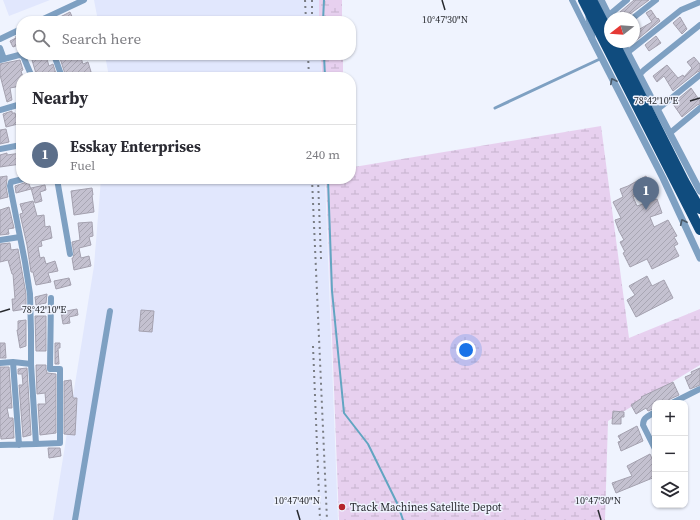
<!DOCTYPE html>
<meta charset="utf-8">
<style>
body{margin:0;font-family:"Source Serif 4",serif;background:#f2f2f3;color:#2b2b33}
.controls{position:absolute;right:12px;bottom:12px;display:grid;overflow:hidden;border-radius:8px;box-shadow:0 1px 3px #0004}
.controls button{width:36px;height:36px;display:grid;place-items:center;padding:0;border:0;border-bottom:1px solid #e1e1e2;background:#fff;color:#2b2b33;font:20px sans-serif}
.compass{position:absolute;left:604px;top:12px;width:36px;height:36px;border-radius:50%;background:#fff;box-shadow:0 1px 3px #0004;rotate:253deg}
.you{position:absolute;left:466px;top:350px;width:14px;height:14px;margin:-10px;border:3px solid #fff;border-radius:50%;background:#1a73e8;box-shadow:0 0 0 6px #1a73e833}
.badge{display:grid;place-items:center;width:26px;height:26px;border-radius:50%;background:#b5242b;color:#fff;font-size:13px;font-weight:700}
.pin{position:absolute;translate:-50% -33px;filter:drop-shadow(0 1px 2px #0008)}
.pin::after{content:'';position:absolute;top:21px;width:14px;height:12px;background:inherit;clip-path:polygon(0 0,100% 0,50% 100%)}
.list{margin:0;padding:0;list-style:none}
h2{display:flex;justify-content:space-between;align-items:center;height:52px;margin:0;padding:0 16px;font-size:17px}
h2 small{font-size:13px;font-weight:400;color:#7c7c81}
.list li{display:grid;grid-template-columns:26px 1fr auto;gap:12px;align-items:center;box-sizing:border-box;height:60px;padding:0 16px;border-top:1px solid #e1e1e2}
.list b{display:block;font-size:15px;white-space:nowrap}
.list p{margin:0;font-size:13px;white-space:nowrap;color:#7c7c81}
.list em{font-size:13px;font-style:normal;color:#7c7c81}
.icon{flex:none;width:22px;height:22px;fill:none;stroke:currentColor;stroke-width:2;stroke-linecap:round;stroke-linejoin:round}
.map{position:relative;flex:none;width:700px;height:520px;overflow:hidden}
.search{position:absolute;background:#fff;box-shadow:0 1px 3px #0004;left:16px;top:16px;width:340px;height:44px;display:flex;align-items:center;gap:10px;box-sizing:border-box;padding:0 14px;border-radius:16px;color:#7c7c81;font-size:15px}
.panel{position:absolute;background:#fff;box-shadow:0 1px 3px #0004;left:16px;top:72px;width:340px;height:112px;border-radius:16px}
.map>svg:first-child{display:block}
</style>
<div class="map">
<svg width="700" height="520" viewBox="0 0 700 520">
<defs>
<pattern id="wetland-marsh" width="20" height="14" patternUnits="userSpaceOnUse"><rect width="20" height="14" fill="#e7d0ef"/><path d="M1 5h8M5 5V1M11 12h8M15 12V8" fill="none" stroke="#c6b3cd"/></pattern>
<pattern id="building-hatch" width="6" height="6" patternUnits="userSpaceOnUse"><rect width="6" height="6" fill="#c4c1d0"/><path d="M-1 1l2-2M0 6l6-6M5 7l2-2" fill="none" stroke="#a8a6b3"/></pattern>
</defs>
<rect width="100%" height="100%" fill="#eff3fe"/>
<path fill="#e1e7fd" d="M3,0H50L9,16Z
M94,0H319V21H98Z
M105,55H321V77H109Z
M101,179H325L338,520H53L94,266Z"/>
<path fill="url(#wetland-marsh)" d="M319,0H342V21H319Z
M321,55H343V77H322Z
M601,126L629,338L700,309V365L608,421L605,520H339L326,179H351V157L354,167Z"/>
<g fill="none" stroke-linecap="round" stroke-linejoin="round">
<path stroke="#62a5c2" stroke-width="2" d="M323,21L324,0
M324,55L325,77
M328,179L332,291L344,413L368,444L398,505L403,520"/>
</g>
<path fill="url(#building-hatch)" stroke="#a4a1af" d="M634,0H649L630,14L629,18H623L620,12Z
M651,10L657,19L658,18L660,21L634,42V22H635L638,30L652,22L646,13Z
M70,12L74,21H52Z
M680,17L687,29L682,34L673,23Z
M21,34V49H19L18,45L13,47L10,41L16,38V36Z
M656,36L661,43L649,51L645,45Z
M59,55H80L83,64L88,62L92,75L86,77H66Z
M46,56L49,66L53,64L57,77H37L32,60Z
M694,57L700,64V71L697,72L673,91L664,76L657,82L653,76L667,65L678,78L683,75L684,77L692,68L687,62Z
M20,60L23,70L21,71L23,77H21V86L10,88L12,100L7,102L0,75V64Z
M691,88L700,101V104L697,105L682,117L673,104L679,100L678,99Z
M12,111V113H15L18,124L6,127L3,114Z
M6,129L9,142L0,144V130Z
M7,153V155L21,153V164L0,167V155Z
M7,176V179L6,187L8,197L0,199V177Z
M646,176L651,187L633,197L637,206L657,199L662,213L650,217L654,227L668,220L677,236L674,237L678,244L674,246L679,256L652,269L647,259L630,267L623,253L625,252L620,242L624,240L619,231L615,220L621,218L613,202L623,197L620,189L628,186Z
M27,179L31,189L16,193L15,186L24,183L26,182Z
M45,185L46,190L40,192L42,201L35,203L31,188Z
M92,188L93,195H92L94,212L74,215L71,191Z
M33,201L37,216L44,215L45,227L50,226L52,238L41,241L42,246L38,247L40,258L44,257L46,264L55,261L58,271L48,273L51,282L36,285L33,272H31L27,245L20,214L23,213L20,204Z
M9,207L14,228L8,229L9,234L0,235V210Z
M92,222L93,236L89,237L91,245L79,248L81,258L89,256L91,266L74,270L72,258H73L74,254L72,242L80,240L78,223Z
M10,243L11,250L18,249L26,294V309L13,311L12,299H15L13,274H12L8,260L0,262V244Z
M647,276L652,286L664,280L673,298L636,317L627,300L635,295L629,286Z
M69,278L71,285L56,289L54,281Z
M47,294L46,303L36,305L35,297Z
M77,309L78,315L69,317L70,323L63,324L61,312Z
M141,310L154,311L152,332L139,331Z
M35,316H46V351H36Z
M26,320V346L20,348L17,330H18V321Z
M0,343H5L6,358H0Z
M55,343H60V348H58L59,364H55Z
M36,365H46V369L47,373L56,374V433L40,435L38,404H46L45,393L37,394Z
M0,367H9L12,408H7L9,418H13L14,438L1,439L0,430Z
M27,368L31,435L23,437L19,385H23L22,374H18V369Z
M700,368V385L690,389L685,377L692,374L691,372Z
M71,380L73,398H77L75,435L64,434V381Z
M673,382L679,395L670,399L668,402L665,403H655V408L648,411L646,408L636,414L631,405L642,398L641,397Z
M613,411L624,412V417H621V424H612Z
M637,426L643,441L621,451L618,442L621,441L618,436Z
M48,448H60L61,456L49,458Z
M650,454L654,463L652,464L655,470V477L616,493L612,483L632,476L627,466Z"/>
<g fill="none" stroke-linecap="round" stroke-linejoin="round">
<path stroke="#7ea0c2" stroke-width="3" d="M495,108L602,58"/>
<path stroke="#7ea0c2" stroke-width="6" d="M572,0L591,38
M609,15L627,0
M633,18L656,0
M39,21L84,0
M0,39L21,29
M0,48L4,59L0,60
M627,53L681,10L700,2
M54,55L62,77
M4,59L19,55L23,56L32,77
M640,74L644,70L700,25
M658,109L700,75
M0,110L21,104
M670,133L700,108
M0,149L21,145
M57,179L70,254
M0,240L20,237
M13,362L19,445
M0,363L13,362L31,364
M672,403L700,389
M655,412C649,416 643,417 643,425L655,449
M36,444L60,443V369H50L51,298
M0,445L36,444L31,364V332L30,294L25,262L10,186L11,182L23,179
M75,520L110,311"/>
<path stroke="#7ea0c2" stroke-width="7" d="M601,0L610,18
M589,17L592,39L663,178L700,258
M622,42L700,191"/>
<path stroke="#104c7e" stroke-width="10" d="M583,0L700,230
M592,0L610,35
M614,42L684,181L700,209"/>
<path stroke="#7a7d84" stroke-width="2" stroke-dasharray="2 4" stroke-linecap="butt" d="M305,0L306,21
M312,0V21
M308,55L309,77
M312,179L327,520
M318,179L321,259
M313,346L320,520"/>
</g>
<defs><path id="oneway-chevron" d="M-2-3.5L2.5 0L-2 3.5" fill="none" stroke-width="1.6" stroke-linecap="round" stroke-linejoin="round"/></defs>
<g stroke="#4a5969">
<use href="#oneway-chevron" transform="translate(613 81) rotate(-117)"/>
<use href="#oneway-chevron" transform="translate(683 222) rotate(-115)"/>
</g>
<path fill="none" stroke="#27292e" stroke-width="1.5" d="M442,0L445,10M690,101L700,98M0,312L10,309M297,510L300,520M598,510L601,520"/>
<circle fill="#b5242b" stroke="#eff3fe" stroke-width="1.5" cx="342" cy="507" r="4"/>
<g text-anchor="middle" stroke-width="3" stroke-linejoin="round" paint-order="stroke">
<g font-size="11" fill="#27292e" stroke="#eff3fe" text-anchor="start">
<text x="350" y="511">Track Machines Satellite Depot</text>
</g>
</g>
<g font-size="10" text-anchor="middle" fill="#27292e" stroke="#eff3fe" stroke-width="3" stroke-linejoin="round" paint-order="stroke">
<text x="445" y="23">10°47'30"N</text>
<text x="656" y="104">78°42'10"E</text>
<text x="44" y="313">78°42'10"E</text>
<text x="297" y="504">10°47'40"N</text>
<text x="598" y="504">10°47'30"N</text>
</g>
</svg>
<div class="controls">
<button>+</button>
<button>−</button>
<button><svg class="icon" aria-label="layers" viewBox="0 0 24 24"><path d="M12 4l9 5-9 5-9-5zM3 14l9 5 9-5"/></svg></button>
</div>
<svg class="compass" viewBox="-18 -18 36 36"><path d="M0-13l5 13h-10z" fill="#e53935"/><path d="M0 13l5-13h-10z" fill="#7c7c81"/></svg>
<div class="you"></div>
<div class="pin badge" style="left:646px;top:210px;background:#5c6f8a">1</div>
<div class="search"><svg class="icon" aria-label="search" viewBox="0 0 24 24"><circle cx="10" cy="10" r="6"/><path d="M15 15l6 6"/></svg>Search here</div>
<section class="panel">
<h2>Nearby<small></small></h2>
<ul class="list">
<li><span class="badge" style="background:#5c6f8a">1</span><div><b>Esskay Enterprises</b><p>Fuel</p></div><em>240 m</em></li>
</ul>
</section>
</div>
